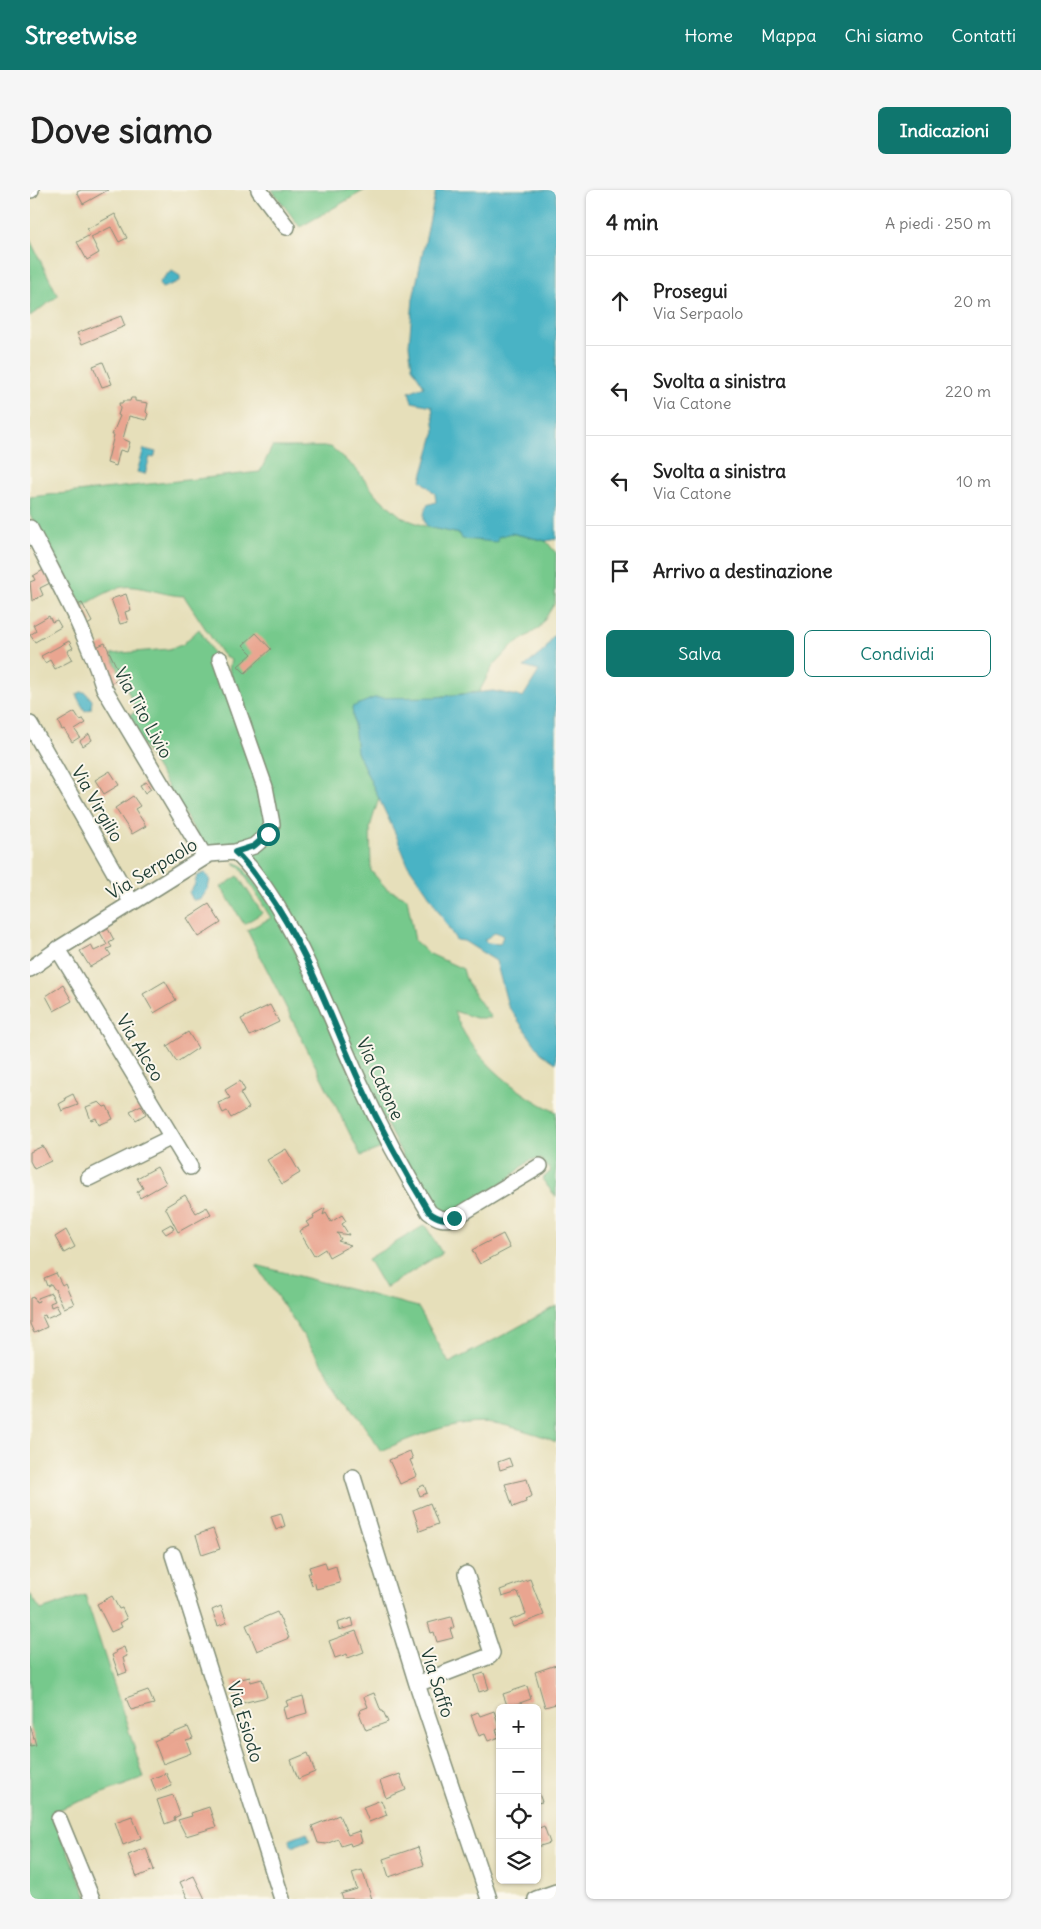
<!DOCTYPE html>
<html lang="it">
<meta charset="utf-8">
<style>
body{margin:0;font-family:Delius,sans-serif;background:#f6f6f6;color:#222}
.controls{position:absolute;right:15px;bottom:15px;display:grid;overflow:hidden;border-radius:8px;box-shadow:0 1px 4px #0004}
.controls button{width:45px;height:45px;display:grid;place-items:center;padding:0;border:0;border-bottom:1px solid #e0e0e0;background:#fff;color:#222;font:25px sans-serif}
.stop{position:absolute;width:15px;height:15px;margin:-11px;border:4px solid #0f766e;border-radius:50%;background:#fff}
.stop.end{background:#0f766e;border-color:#fff;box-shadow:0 1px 5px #0008}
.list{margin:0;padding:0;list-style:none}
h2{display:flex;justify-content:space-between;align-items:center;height:65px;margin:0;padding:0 20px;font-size:21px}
h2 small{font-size:16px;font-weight:400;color:#767676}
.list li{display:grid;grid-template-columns:32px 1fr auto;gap:15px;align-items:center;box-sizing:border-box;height:90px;padding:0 20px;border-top:1px solid #e0e0e0}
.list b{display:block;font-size:19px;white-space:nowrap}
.list p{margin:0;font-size:16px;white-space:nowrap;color:#767676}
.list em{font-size:16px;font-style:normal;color:#767676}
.actions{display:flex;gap:10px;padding:15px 20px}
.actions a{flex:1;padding:11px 0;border:1px solid #0f766e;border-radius:8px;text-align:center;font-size:18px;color:#0f766e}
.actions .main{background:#0f766e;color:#fff}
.icon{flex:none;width:28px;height:28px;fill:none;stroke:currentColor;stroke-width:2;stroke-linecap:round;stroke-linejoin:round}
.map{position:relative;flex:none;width:526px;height:1709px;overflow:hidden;border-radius:8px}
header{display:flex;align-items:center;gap:30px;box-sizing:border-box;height:70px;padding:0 25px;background:#0f766e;color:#fff}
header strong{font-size:24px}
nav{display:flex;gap:28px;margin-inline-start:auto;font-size:18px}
.intro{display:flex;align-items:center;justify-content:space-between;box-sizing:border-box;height:120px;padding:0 30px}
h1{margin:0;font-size:35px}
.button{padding:12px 22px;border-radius:8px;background:#0f766e;color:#fff;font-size:18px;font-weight:700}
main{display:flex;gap:30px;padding:0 30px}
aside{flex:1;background:#fff;border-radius:8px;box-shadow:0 1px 4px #0004}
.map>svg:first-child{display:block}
</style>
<header>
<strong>Streetwise</strong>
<nav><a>Home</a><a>Mappa</a><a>Chi siamo</a><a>Contatti</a></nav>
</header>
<div class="intro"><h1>Dove siamo</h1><a class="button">Indicazioni</a></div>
<main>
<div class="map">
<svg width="526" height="1709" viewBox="0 0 526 1709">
<rect width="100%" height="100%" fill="#fbf7ec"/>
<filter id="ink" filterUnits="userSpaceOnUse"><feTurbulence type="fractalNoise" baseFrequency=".02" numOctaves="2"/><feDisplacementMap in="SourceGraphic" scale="10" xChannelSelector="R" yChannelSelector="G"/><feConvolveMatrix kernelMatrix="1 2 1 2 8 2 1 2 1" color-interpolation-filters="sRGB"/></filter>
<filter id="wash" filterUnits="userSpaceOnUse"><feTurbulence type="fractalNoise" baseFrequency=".0096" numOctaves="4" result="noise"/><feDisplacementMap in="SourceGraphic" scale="20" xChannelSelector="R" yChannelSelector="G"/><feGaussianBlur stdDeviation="1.12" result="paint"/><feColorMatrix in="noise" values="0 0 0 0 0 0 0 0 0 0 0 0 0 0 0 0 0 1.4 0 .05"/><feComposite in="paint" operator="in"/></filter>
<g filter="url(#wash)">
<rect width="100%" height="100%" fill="#e6dfba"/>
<path fill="#76c98c" stroke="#4a8360" d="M242,0H335L270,37Z
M0,50L28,106L0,126Z
M242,257H301L327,280L346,305L373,328L397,337L430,344L468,347L481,343L516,351L526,363L525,413L509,438L481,457L463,476L449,502L406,507L327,562L349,608L340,637L341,681L357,699L377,708L385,751L398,763L433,779C437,799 451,811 461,828H446L424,821C438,864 485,903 526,922V1007L512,989L521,981L511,969L500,970L476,991L421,1023L406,1020L386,992L220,667L223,662C239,656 244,653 248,635L199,479L201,470L192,464L154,406C135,406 108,394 92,397C79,400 65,409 53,416L0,325V307L230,282Z
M169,439C205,494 220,569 238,632L229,646C213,652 191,661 174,656L96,527L107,521L81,464L139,459L152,455Z
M203,672L211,675L247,722L354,957L331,966L217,740L241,728L211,679Z
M208,686L232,723L214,734L191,697Z
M395,1035L412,1063L355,1098L338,1069Z
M226,1075L388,1117L419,1173L468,1148L526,1116V1252C514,1246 502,1243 489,1239C481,1237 472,1234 463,1233C428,1228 382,1247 351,1261Z
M0,1404L11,1420L55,1405L114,1588L21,1622L58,1709H0Z"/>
<path fill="#48b3c5" stroke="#34787c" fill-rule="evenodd" d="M406,0H526V349L516,351L481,343L468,347L467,352L432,349L430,344L397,337C392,329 394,322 397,315L406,312L405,304L391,290L405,241L402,216L382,212L379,202L394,196L382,177L379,155L383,109Z
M142,81L150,86V91L132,98L129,93L136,85Z
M114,259L126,262L124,268L120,267L115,284L107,282Z
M523,446H526V873L511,863L478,816L466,771L434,751L426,750L397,702L378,675L366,645L327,562L322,517L344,508L406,507L463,501L493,507L509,481L494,477L515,460ZM466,742L473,746L470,754L458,753L454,750Z
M51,502H55L62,510L61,519L55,521L47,507V504Z
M175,683L180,689L178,699L171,709L163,710L159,702L164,696L167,686Z
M277,1642L280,1650L262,1657L259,1649Z"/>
<g id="blocks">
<path fill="#e9a590" d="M51,0H78L53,14L47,2Z
M85,24L97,48L89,52L81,37L61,47L69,63L57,70L47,52L60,45L57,39Z
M91,126L95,136L52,154L47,143Z
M73,172L82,194L72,197L63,176Z
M101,208H105V211L118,213L116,222L118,224L116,230L99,226L93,249L100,252L97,262L90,260L86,276L77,273L84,245H82L90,226L88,225L90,219L89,213H92L93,211H100Z
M15,379L22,392L10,398L13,405L2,411L0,392L5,390L3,386Z
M96,404L101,420L95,422L98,432L90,434L81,409Z
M52,413L62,432L56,436L45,416Z
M19,426L22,432L27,430L31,437L5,452L0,445L6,441L3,435Z
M226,443L241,459L215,483L208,476L222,464L213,455Z
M39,451L43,458L37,461L42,470L25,479L20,470L15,473L11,466Z
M75,453L88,480L85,481L89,490L80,493L64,458Z
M45,522L50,530L53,529L56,533L45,540L50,547L42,552L34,539L32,540L28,532Z
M59,544L62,550L53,556L50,551Z
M80,581L89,595L74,604L65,590Z
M116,592L121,599L115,603L110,595Z
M103,606L110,616L105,619L116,636L102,644L85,618Z
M179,714L191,733L169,747L157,728Z
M76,735L84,750L79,753L82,757L77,759L81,765L60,777L50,761L61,755L64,761L77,755L68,739Z
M135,791L146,810L124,823L113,804Z
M33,795L42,811L24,821L16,806Z
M240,815L249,832L220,846L211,829Z
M158,842L168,858L147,872L137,856Z
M210,891L215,900L210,903L219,918L201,928L197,921L193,923L188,913L200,908L195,900Z
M43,904L48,915L32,921L29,914L36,910L35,908Z
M69,912L74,917L77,916L83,929L69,935L66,928L61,930L56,917Z
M111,915L116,924L106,930L100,921Z
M13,956L21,971L4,979L0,971V962Z
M256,959L270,983L252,994L237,970Z
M127,977L136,993L110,1008L107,1002L113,998L107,988Z
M155,1005L166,1023L177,1017L181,1024L148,1042L135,1017Z
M295,1018L293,1025L296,1023L301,1032L312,1025L316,1031L312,1034L319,1045L307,1043L311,1049L308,1051L321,1055L299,1067L295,1059L284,1066L269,1041L279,1036L276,1032L284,1028L283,1025Z
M141,1034L144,1039L136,1044L132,1039Z
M36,1040L45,1057L34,1063L25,1047Z
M473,1044L480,1058L450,1074L442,1060Z
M26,1083L32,1095L35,1093L44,1114L34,1118L25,1099H24L21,1094L17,1096L14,1088Z
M21,1103L25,1111L20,1113L21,1117L26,1115L30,1122L16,1128L15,1125L12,1126L17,1137L4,1143L0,1134V1108L4,1107L6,1112L9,1111L8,1108Z
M380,1261L383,1269L380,1270L387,1286L370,1294L359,1270Z
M479,1268L482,1276L470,1280L468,1272Z
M497,1289L502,1306L495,1309L496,1312L483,1317L475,1294Z
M394,1295L397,1303L390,1306L387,1298Z
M400,1313L408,1334L390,1341L383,1320Z
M251,1323L255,1336L246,1340L241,1326Z
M183,1339L190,1359L172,1365L166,1345Z
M295,1372L297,1379L306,1376L310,1393L286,1399L285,1394L282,1395L278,1383H281L279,1377Z
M500,1389L514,1425L483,1437L480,1430L496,1424L488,1402L472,1407L470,1400Z
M82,1406L89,1419L92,1418L97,1429L90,1433L92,1437L81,1442L67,1414Z
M191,1416L197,1432L188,1436L182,1420Z
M247,1422L259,1448L227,1461L216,1435Z
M421,1427L424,1437L420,1439L423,1448L407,1452L404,1442L401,1443L398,1433Z
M322,1428L324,1436L309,1440L307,1433Z
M326,1441L334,1462L318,1468L317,1464L305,1468L299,1451Z
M94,1457L97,1466L93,1468L97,1482L89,1485L82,1465L86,1463L85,1461Z
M526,1475V1514L515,1517L505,1482Z
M454,1483L459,1499L449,1502L444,1486Z
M220,1487L221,1492L232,1489L237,1507L208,1514L202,1491Z
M497,1496L501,1509L484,1515L485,1518H478L473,1504Z
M118,1500L124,1514L101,1520L96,1508Z
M344,1503L351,1521H353L358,1532L336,1540L329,1523H331L330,1520L338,1517L334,1507Z
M273,1506L277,1523L256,1529L253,1518L258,1516L256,1511Z
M464,1521L470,1538L466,1540L469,1547L458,1551L455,1544L449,1546L441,1525L448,1522L450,1526Z
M0,1535L6,1555L0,1556Z
M158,1537L163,1548L156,1550L161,1563L133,1574L124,1551Z
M278,1563L285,1582L268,1589L261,1570Z
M136,1583L142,1596L126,1602L121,1589Z
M370,1584L376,1600L356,1608L350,1591Z
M507,1598L512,1612L507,1613Z
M143,1605L150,1625L144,1628L145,1630L135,1634L127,1610Z
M351,1610L357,1625L339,1632L333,1617Z
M179,1617L186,1637L156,1646L148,1630L162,1626L161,1623Z
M309,1625L318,1645L329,1641L332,1652L321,1656L320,1653L311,1656L308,1649L296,1654L288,1653L282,1636Z
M102,1626L111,1648L93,1655L85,1632Z
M514,1636L520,1653L507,1657V1639Z
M388,1657L394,1675L359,1687L353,1669Z
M116,1658L124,1680L107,1687L98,1665Z
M332,1680L342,1709H313L311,1704L327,1699L322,1683Z
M164,1686L175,1709H158L150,1692Z"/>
</g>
</g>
<g filter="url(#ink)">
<use href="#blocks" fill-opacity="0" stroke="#828e77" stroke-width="1"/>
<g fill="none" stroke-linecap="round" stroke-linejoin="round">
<g stroke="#828e77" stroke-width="18">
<path id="minor" d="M0,0H1
M229,0L257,37
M0,338C27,391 56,441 74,498L175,667
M0,534L102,713
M205,662C222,677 235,697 247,716C282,774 303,834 331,895C351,939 374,981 399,1022C408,1029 414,1030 424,1028L510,976
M28,759L160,977
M0,779L28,759L180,664L205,662L224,656L238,644L242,634L235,597L190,469
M59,988L142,947
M323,1287L387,1494L459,1709
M143,1365L252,1709
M387,1494L460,1466L462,1463L436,1384
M29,1629L62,1709
M506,1709L526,1702"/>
</g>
<use href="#minor" stroke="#fff" stroke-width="15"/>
</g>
</g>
<g fill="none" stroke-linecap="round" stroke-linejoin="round" filter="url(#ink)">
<path stroke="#0f766e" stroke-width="6" d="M238,644L224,656L205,662C218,673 226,687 236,700C278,760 301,829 331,895C351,939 374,981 399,1022C408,1029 414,1030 424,1028"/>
</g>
<g text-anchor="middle" stroke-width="4" stroke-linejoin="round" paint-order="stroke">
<g font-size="18" fill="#1f3d34" stroke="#fbf7ec">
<text transform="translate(113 523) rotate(61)" y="6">Via Tito Livio</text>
<text transform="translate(67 614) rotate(60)" y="6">Via Virgilio</text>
<text transform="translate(122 679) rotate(-31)" y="6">Via Serpaolo</text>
<text transform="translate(110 858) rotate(59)" y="6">Via Alceo</text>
<text transform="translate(350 889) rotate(65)" y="6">Via Catone</text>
<text transform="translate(407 1493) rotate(72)" y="6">Via Saffo</text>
<text transform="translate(215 1532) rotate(73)" y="6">Via Esiodo</text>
</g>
</g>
</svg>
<div class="controls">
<button>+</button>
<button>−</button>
<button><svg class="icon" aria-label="locate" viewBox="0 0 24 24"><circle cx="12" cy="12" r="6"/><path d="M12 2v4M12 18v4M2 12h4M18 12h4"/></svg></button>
<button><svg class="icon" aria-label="layers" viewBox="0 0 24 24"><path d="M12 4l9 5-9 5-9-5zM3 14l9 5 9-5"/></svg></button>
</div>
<div class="stop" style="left:238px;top:644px"></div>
<div class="stop end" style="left:424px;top:1028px"></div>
</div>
<aside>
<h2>4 min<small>A piedi · 250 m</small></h2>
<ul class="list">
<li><svg class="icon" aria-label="ahead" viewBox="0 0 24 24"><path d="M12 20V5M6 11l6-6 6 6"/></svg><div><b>Prosegui</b><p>Via Serpaolo</p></div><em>20 m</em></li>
<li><svg class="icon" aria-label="left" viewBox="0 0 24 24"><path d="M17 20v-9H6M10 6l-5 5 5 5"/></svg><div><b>Svolta a sinistra</b><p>Via Catone</p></div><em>220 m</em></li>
<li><svg class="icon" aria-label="left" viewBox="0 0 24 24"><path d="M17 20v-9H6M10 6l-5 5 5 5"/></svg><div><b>Svolta a sinistra</b><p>Via Catone</p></div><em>10 m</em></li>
<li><svg class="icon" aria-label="arrive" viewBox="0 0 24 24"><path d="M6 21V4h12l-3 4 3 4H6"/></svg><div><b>Arrivo a destinazione</b></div></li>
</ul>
<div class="actions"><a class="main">Salva</a><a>Condividi</a></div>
</aside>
</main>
